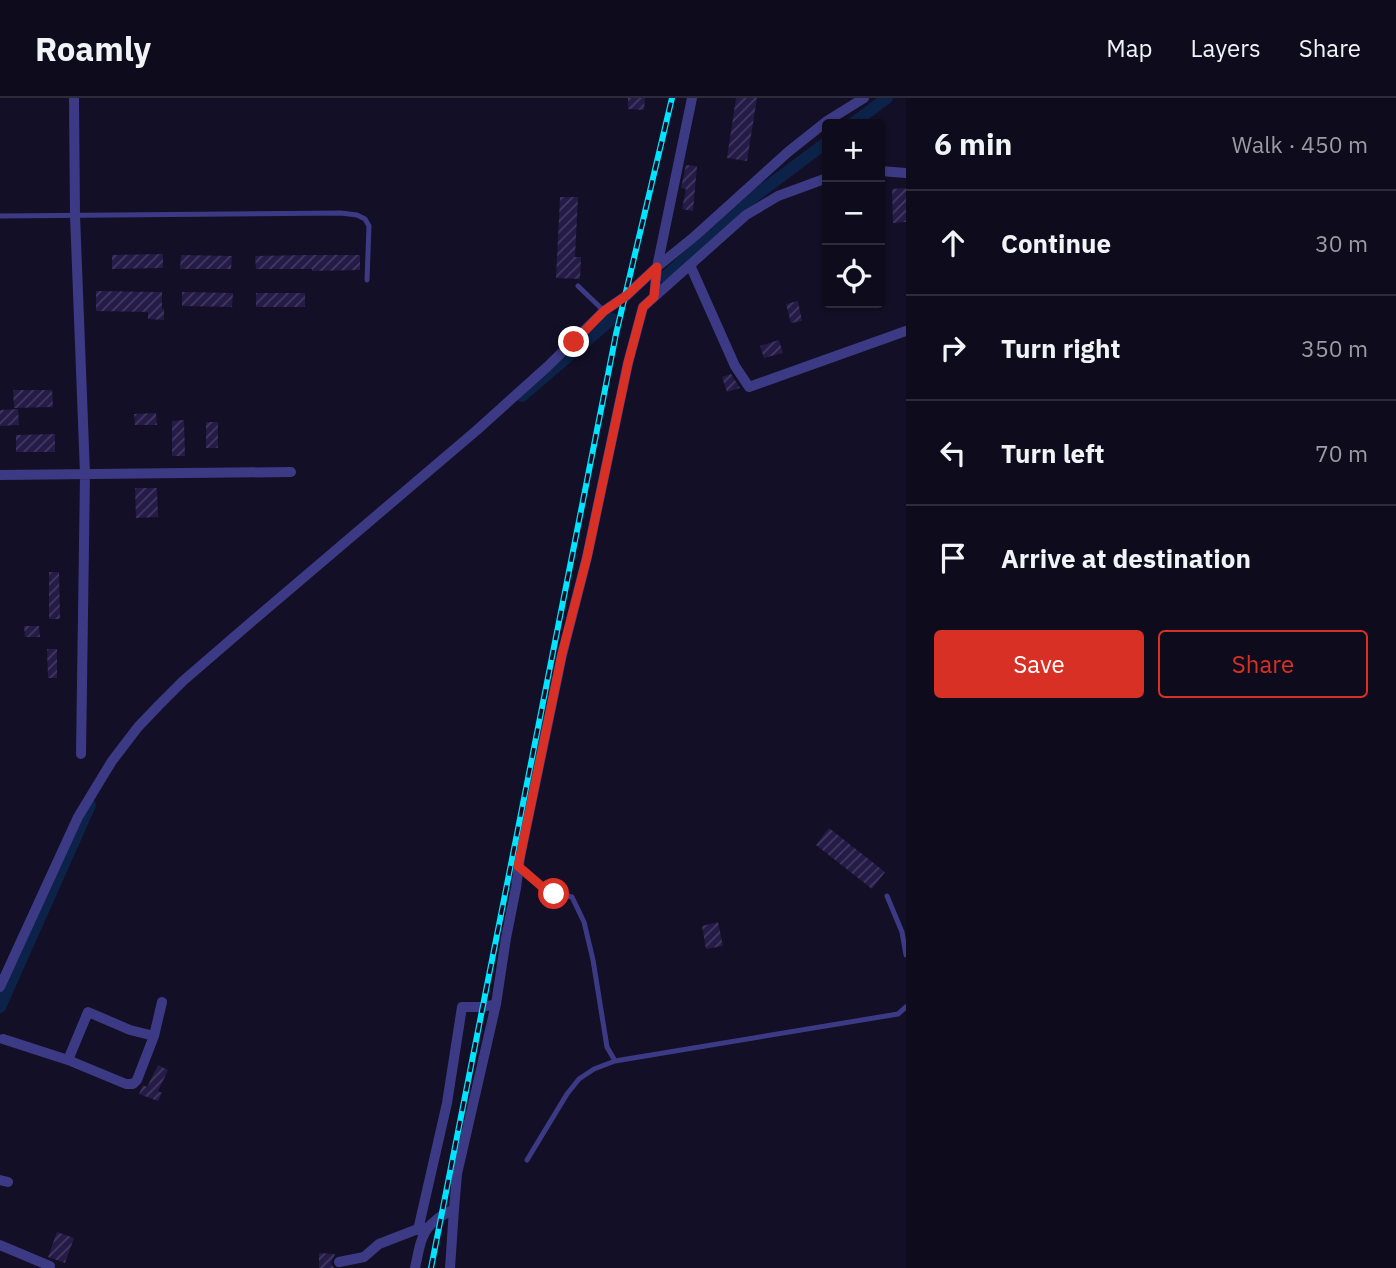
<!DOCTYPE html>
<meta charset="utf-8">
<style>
body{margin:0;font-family:"IBM Plex Sans",sans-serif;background:#1c1929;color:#f1f3f6}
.controls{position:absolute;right:21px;top:21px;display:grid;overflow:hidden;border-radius:7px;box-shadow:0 2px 5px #0004}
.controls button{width:63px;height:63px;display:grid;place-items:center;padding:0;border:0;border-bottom:2px solid #2e2b3b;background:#0e0b1c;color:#f1f3f6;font:35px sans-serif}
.stop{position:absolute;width:21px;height:21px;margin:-16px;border:5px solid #d93025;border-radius:50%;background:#fff}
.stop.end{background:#d93025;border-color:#fff;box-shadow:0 2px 7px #0008}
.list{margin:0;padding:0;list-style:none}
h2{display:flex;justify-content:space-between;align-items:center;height:91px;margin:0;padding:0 28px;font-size:30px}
h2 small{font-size:23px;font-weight:400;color:#9b9ba3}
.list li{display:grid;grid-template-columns:46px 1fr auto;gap:21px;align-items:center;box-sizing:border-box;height:105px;padding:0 28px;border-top:2px solid #2e2b3b}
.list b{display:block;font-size:26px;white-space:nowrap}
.list em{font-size:23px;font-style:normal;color:#9b9ba3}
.actions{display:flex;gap:14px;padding:21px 28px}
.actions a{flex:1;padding:16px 0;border:2px solid #d93025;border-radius:7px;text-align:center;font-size:24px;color:#d93025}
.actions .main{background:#d93025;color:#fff}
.icon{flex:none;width:38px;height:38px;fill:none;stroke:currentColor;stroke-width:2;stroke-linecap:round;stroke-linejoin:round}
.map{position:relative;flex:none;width:906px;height:1170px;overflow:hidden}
header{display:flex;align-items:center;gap:42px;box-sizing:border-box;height:98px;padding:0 35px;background:#0e0b1c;border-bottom:2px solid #2e2b3b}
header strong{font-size:33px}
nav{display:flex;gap:38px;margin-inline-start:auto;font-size:24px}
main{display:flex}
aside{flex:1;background:#0e0b1c}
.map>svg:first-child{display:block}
</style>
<header>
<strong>Roamly</strong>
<nav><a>Map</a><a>Layers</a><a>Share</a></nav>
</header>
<main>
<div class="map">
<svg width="906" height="1170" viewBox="0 0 906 1170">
<defs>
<pattern id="building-hatch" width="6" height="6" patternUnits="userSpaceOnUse" patternTransform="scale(1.75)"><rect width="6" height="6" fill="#241b47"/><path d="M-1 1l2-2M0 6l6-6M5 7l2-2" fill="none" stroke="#433b63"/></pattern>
</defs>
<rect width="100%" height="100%" fill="#130f26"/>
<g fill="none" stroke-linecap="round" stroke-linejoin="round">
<path stroke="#0c2248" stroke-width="12" d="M852,26L887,0
M665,179L747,104L827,44
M522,298L612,221
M0,909L90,707"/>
</g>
<path fill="url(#building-hatch)" d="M628,0H645L644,12L628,11Z
M736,0H757L747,63L727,60Z
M686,67L697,68L693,113L682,111L686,91L681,90Z
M906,90V124L893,125L892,91Z
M560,99H578L575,159H581L580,181L556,180Z
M163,156V170L112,171V157Z
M181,157L232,158L231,171H180Z
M306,157H360V172L312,173V171H256L255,158Z
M96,193L162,194V210L164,211V222L148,221V214L96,213Z
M182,194L233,195L232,209L182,208Z
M256,195H305V209H256Z
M798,203L802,223L791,225L786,206Z
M779,242L783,255L764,260L760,248Z
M731,276L740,290L727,294L722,279Z
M13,292H52L53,309L14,310Z
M18,311L19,327L0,328V312Z
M156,315L157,327H135L134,316Z
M184,322L185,358H172V323Z
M206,324H218V350H206Z
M55,336V354H16V337Z
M135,390H157L158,419L136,420Z
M49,474H59L60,521H49Z
M24,528H39L40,539H25Z
M47,551H57V580H48Z
M829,730L885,774L872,791L816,747Z
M718,824L723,848L706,851L702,828Z
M158,967L168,972L158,993L162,995L158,1003L139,996L143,987L147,989Z
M57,1134L74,1140L65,1165L48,1159Z
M319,1155L335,1156L331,1165L334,1170H319Z"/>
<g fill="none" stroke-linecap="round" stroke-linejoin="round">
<path stroke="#3d3a85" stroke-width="5" d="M0,118L341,115L357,117L365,121L369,128L367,182
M578,188L604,213
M521,770L547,793L572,799L584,824L593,862L607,949L615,963L898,916L906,909
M887,798L902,834L906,857
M527,1062L567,996L579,981L594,971L615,963"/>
<path stroke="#3d3a85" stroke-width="10" d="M74,0L75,117L85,376L81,656
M880,73L906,75
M690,167L735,268L749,289L906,233
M654,199L746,117L778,98L827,80
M0,377L291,374
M0,889L78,719L112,663L138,629L159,607L183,583L249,526L477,332L547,269L604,213L626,198L657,169L695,138L788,54L827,23L864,0
M3,941L68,962L126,986H133L137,982L154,938L162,904
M68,962L88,914L130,932L154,938
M0,1082L8,1084
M418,1132L447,1005L462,909H483L496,906
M0,1147L50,1168
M339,1164L364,1159L379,1146L423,1129
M415,1170C419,1153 420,1134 435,1123C441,1117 448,1115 454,1111L457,1076L496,906L506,840L516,790L520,759L562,557L587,459L628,265L643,209L654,199L657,169L692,0
M450,1170L454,1111"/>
<g stroke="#00e5ff" stroke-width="6">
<path id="rail" d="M431,1170L616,236L672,0"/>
</g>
<use href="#rail" stroke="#130f26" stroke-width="3.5" stroke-dasharray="10" stroke-linecap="butt"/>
</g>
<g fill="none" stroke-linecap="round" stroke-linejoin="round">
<path stroke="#d93025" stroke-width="9" d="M554,796L547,793L518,768L520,759L562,556L587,459L628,265L643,209L654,199L657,169L626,198L604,213L574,244"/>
</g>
</svg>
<div class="controls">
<button>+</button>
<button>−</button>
<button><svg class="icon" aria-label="locate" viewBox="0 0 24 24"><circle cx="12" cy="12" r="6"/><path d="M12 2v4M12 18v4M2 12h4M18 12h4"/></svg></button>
</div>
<div class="stop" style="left:554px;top:796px"></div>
<div class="stop end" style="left:574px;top:244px"></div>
</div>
<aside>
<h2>6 min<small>Walk · 450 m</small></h2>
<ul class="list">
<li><svg class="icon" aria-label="ahead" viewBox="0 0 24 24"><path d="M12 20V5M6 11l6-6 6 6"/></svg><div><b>Continue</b></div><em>30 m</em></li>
<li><svg class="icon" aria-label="right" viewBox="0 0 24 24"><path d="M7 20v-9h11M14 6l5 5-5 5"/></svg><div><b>Turn right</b></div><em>350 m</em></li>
<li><svg class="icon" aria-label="left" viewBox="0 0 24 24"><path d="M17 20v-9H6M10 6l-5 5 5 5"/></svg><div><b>Turn left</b></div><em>70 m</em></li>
<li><svg class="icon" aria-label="arrive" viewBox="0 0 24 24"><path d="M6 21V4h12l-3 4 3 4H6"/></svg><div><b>Arrive at destination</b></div></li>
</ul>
<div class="actions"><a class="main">Save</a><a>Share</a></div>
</aside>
</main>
